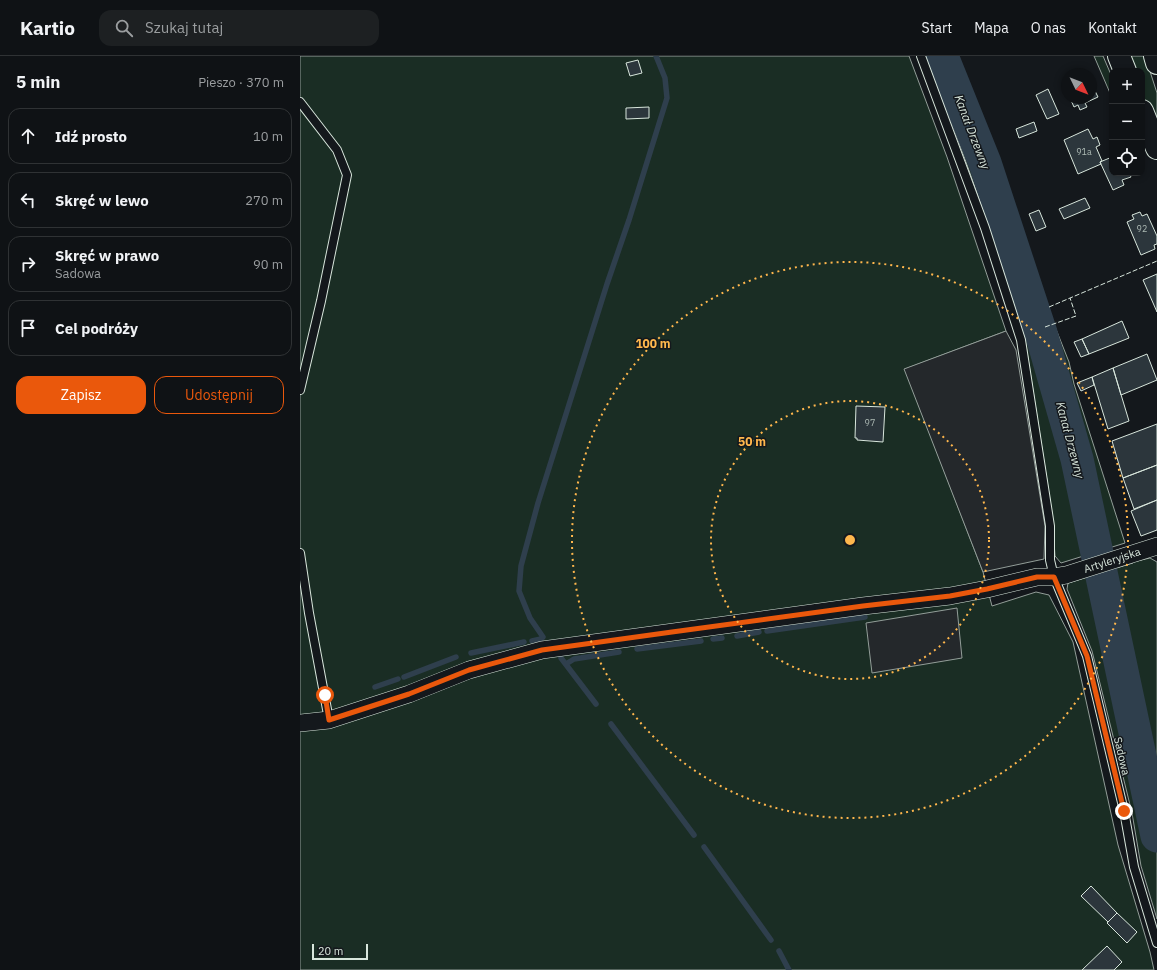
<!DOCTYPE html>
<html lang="pl">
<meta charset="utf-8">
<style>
body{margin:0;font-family:"IBM Plex Sans",sans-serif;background:#1d2022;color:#f1f3f6}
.controls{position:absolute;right:12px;top:12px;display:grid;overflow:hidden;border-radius:8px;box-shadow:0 2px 6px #0003}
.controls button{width:36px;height:36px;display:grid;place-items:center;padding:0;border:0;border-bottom:1px solid #2f3234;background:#0f1215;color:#f1f3f6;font:20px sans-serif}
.compass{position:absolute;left:761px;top:12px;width:36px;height:36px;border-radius:50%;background:#0f1215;box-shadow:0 2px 6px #0003;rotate:133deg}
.scale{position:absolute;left:12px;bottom:10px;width:56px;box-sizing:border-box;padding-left:4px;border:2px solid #d8e6dc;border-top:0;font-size:11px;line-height:14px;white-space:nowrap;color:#d8e6dc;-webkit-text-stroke:3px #14181c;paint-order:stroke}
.stop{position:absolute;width:12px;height:12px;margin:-9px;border:3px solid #ea580c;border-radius:50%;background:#fff}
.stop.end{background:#ea580c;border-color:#fff;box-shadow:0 1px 4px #0008}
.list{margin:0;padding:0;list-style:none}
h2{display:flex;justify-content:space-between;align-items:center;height:52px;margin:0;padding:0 16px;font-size:17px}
h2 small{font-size:13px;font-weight:400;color:#9b9ea0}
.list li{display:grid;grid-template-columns:26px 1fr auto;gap:12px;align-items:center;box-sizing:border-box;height:56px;margin:0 8px 8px;padding:0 8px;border:1px solid #2f3234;border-radius:12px}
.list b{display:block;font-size:15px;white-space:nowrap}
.list p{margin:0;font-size:13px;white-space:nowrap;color:#9b9ea0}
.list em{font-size:13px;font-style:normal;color:#9b9ea0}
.actions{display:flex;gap:8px;padding:12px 16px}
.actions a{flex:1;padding:9px 0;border:1px solid #ea580c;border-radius:12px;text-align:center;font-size:14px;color:#ea580c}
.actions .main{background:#ea580c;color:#fff}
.icon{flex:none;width:22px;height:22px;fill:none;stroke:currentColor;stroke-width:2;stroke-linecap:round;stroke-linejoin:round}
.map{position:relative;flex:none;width:857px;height:914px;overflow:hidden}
header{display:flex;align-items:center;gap:24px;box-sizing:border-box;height:56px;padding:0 20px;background:#0f1215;border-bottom:1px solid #2f3234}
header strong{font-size:19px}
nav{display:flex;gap:22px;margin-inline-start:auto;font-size:14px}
.search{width:280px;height:36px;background:#1d2022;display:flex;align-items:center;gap:10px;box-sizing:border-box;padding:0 14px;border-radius:12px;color:#9b9ea0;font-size:15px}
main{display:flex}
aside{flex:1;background:#0f1215}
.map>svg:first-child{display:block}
</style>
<header>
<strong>Kartio</strong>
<div class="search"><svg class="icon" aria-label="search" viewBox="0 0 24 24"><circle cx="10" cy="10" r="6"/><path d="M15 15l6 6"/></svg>Szukaj tutaj</div>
<nav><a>Start</a><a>Mapa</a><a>O nas</a><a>Kontakt</a></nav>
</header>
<main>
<aside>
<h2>5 min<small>Pieszo · 370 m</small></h2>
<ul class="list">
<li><svg class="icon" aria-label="ahead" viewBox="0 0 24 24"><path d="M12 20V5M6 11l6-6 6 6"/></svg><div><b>Idź prosto</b></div><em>10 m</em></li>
<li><svg class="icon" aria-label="left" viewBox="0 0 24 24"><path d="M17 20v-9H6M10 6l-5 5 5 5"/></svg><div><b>Skręć w lewo</b></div><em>270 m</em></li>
<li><svg class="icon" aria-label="right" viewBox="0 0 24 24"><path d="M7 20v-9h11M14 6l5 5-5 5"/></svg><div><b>Skręć w prawo</b><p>Sadowa</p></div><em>90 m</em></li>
<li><svg class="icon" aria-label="arrive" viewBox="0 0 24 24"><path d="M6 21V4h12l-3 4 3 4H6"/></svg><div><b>Cel podróży</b></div></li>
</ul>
<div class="actions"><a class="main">Zapisz</a><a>Udostępnij</a></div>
</aside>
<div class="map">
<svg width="857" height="914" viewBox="0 0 857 914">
<rect width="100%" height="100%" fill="#14181c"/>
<path fill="#1a2d24" stroke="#939e99" d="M0,0H609L647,101L706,275L605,313L683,516L692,550L736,536L749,539L773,586L818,789L850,896L854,914H0Z
M628,0H656L696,103L723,183L748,253L769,306L774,328L825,487L761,507L755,500L752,457L725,283L689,170Z
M794,0H803L812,21V36L810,37Z
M825,0H845L857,37V72L842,38V15H832Z
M850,502L857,506V863L841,810L832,757L792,595L767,533L768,527L833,507V506Z"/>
<path fill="#24282b" stroke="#939e99" d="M706,275L716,294L745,470L744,503L683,516L604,313Z
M657,552L662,602L572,617L566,567Z"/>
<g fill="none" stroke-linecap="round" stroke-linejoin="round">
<path stroke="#2f3f4d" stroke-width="5.5" d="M467,575L565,561
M437,580L459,576
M413,583L422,582
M232,585L241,583L243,581L230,562L219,535L221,510L238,447L307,228L329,164L367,42L365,22L356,0
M337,593L401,585
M171,597L224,586
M261,602L296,648
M266,608L274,603L319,596
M104,621L156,601
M75,631L98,623
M311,668L394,779
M404,791L471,884
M479,895L489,914"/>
<path stroke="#2f3f4d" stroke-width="33" d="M642,0L685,107L741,277L777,403L857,780"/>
</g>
<path fill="#2c363c" stroke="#d8e6dc" d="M338,4L342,17L330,20L326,7Z
M791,27L798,41L785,47L787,51L780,54L778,49L774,51L770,42H791Z
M748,33L759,58L747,63L736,39Z
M349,51V62L326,63V52Z
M734,66L737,75L719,82L716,73Z
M788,73L793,83L797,81L800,89L796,91L802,105L800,106L801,108L778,118L764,84Z
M812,101V117H829L831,121L822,124L824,129L813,134L800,106Z
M785,142L790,152L764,163L759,153Z
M739,154L746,171L736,175L729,158Z
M840,156L842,160L847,158L857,180V188L854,189L855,193L841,199L827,166L834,163L832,159Z
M857,218V256L843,224Z
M822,265L829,282L789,298L782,283Z
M782,283L789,298L781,301L774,286Z
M847,298L857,324L821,339L813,312Z
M813,312L829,365L808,373L792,321Z
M792,321L794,329L781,335L777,327Z
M556,350L585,351L583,386L557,384V382H555Z
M857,368V409L823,422L812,385Z
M857,409V444L834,453L823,422Z
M857,444V474L841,480L831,455Z
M791,830L817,857L808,866L781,840Z
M817,857L837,876L827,887L807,867Z
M807,890L822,906L814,914H782Z"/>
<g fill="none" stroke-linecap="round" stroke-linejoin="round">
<g stroke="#d8e6dc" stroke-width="10">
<path id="lane" d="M621,0L685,172L721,284L750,470V504L754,521L787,600L824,755L834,811L857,887
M0,46L37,94L47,119L21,245L0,334
M0,497L9,557L29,664"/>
</g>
<g stroke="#d8e6dc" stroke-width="18">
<path id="street" d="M0,667L29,664L109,638L169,614L242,594L563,550L650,540L687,533L737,521H754L766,519L857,490"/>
</g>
<g stroke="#d8e6dc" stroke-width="24">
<path id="secondary" d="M819,0L825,15
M855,0L857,7
M842,55L857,92"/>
</g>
<use href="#lane" stroke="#14181c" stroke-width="8"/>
<use href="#street" stroke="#14181c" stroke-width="17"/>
<use href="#secondary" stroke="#14181c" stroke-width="22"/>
<path stroke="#d8e6dc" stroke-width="1" stroke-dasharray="5 2" stroke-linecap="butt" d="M749,251L857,205
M745,271L776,260L770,242"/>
</g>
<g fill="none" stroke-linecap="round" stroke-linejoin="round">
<path stroke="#ea580c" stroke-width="5" d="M25,639L29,664L109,638L169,614L242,594L372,576L563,550L650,540L687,533L737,521H754L787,600L824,755"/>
</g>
<g fill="none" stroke="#ffb74d" stroke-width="2" stroke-dasharray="2 4">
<circle cx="550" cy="484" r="139"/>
<circle cx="550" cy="484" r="278"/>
</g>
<g text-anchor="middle" stroke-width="3" stroke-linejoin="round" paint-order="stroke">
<g font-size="9" fill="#adbab4">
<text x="784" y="99">91a</text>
<text x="842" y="176">92</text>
<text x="570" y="370">97</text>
</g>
<g font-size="11" fill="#d8e6dc" stroke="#14181c">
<text transform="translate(812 504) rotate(-18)" y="4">Artyleryjska</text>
<text transform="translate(822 700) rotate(77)" y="4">Sadowa</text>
</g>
<g font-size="12" font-style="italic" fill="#d8e6dc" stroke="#14181c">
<text transform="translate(672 76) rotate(69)" y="4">Kanał Drzewny</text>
<text transform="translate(770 384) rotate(75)" y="4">Kanał Drzewny</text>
</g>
</g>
<circle cx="550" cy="484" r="6" fill="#ffb74d" stroke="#14181c" stroke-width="2"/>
<g font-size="12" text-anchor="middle" font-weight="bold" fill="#ffb74d" stroke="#14181c" stroke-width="3" stroke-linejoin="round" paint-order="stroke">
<text x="353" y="292">100 m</text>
<text x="452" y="390">50 m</text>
</g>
</svg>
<div class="controls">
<button>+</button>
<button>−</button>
<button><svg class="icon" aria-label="locate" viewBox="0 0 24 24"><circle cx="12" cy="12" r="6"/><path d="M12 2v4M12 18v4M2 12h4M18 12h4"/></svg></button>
</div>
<svg class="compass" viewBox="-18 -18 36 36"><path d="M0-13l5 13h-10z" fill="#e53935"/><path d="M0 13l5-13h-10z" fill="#9b9ea0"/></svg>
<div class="scale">20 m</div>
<div class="stop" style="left:25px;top:639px"></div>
<div class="stop end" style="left:824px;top:755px"></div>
</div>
</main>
